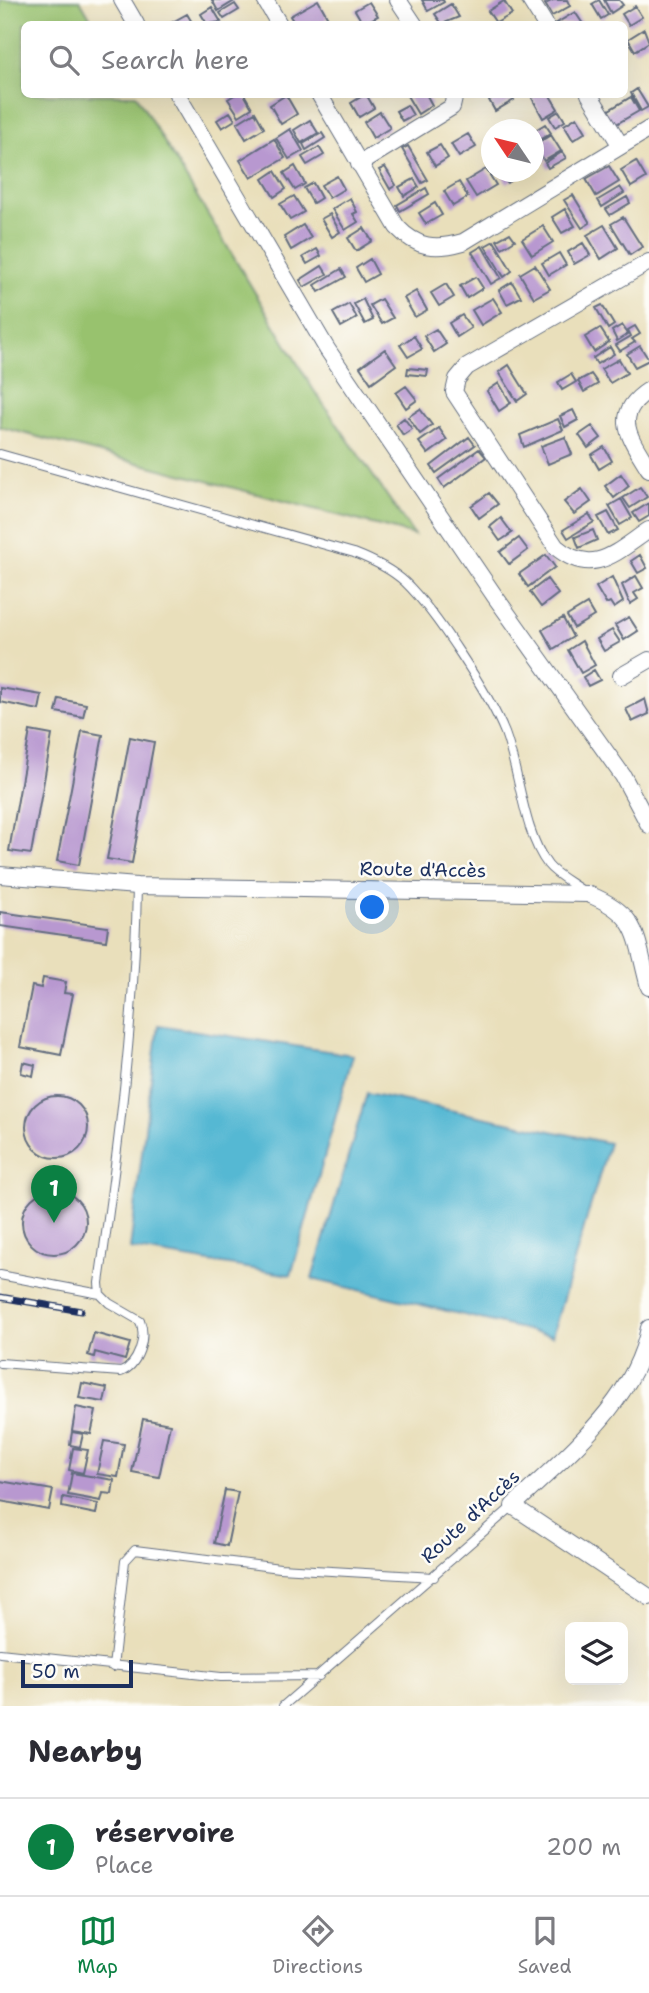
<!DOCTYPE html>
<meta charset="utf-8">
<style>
body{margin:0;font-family:"Shantell Sans",sans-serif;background:#f2f2f3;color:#2b2b33}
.controls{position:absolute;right:21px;bottom:21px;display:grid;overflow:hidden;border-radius:10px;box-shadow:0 7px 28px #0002}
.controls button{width:63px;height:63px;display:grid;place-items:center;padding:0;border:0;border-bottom:2px solid #e1e1e2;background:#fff;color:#2b2b33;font:35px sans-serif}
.compass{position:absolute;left:481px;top:119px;width:63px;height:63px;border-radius:50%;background:#fff;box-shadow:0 7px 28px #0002;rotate:305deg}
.scale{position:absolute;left:21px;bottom:18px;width:112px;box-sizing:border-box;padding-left:7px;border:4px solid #1b2f5e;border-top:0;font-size:19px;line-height:24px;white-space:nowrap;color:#1b2f5e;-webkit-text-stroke:5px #fdfcf7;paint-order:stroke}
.you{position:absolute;left:373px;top:908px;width:24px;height:24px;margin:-18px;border:5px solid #fff;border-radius:50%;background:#1a73e8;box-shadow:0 0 0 10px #1a73e833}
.badge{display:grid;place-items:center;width:46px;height:46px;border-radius:50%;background:#0b8043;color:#fff;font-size:23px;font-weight:700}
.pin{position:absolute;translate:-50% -58px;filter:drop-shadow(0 2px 4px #0008)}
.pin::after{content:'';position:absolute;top:37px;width:24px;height:21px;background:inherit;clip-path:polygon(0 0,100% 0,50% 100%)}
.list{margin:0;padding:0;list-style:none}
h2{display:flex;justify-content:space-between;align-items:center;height:91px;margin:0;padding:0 28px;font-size:30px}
h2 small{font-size:23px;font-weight:400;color:#7c7c81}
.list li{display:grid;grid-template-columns:46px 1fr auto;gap:21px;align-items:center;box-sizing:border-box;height:98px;padding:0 28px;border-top:2px solid #e1e1e2}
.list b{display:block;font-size:26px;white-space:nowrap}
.list p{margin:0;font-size:23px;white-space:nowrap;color:#7c7c81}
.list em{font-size:23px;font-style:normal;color:#7c7c81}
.icon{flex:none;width:38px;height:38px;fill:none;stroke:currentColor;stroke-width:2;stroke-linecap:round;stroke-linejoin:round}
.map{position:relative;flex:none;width:649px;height:1706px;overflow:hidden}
.search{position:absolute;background:#fff;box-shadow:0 7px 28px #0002;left:21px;right:21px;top:21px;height:77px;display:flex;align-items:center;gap:18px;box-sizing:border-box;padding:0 24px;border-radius:10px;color:#7c7c81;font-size:26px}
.sheet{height:189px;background:#fff}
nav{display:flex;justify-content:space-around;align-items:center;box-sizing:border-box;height:98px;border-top:2px solid #e1e1e2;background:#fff;font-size:19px;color:#7c7c81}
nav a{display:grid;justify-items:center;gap:4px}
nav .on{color:#0b8043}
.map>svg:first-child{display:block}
</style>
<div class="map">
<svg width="649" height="1706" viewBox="0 0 649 1706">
<rect width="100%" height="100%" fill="#fdfcf7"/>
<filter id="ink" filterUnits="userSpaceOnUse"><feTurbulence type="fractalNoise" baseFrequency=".0143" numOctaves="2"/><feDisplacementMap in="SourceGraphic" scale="14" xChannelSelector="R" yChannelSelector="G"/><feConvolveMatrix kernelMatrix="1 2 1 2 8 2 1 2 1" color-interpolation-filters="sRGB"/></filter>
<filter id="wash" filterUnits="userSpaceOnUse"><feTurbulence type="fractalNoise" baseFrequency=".00686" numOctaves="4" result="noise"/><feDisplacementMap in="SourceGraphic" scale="28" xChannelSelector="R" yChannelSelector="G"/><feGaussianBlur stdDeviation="1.57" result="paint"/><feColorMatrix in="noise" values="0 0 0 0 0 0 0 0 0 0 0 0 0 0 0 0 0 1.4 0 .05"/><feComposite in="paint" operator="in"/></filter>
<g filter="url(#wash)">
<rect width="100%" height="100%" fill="#e9dfbb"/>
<path fill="#98c26e" stroke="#5a7866" stroke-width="2" d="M0,0H80L94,24H24V94L136,95L313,389L414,535L0,427Z"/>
<path fill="#55b8d3" stroke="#387498" stroke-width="2" d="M158,1025L353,1055L291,1275L130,1249Z
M367,1093L609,1143L552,1336L312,1279Z"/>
<g id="blocks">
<path fill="#b898d0" d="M212,0H236L218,11Z
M318,0L328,18L318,24H295L290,16Z
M422,0H443L444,2L428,11Z
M553,0H567L570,6L552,16L545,4Z
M599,0L608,15L601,19L592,4Z
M604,0H619L623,5L611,13Z
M504,1L512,14L496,23L488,11Z
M369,2L378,16L363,24L355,10Z
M235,4L239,10L224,19L220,13Z
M451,4L459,17L442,24L435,14Z
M635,6L642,17L629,25L622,14Z
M212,7L221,22L207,24L201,14Z
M575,12L583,24H555Z
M187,14L193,24H169Z
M644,29L649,42L635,51L628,39Z
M637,89L648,107L641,111L631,93Z
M236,94H244L252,108L239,116L228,99Z
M366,94L374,108L359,117L351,103Z
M406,94H426L432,105L418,114Z
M498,94H510L514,100L495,111L489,100Z
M538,94H549L558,109L543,118L532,98Z
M286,95L297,114L281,124L270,105Z
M631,97L639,111L611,127L604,113Z
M407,105L413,115L402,121L396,111Z
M559,111L565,121L555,127L549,117Z
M230,112L235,120L222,128L217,120Z
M255,112L264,128L246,139L237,123Z
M380,112L390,128L373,138L364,122Z
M577,117L586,132L573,140L564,125Z
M310,120L318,133L301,143L294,130Z
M545,124L551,133L537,141L534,131Z
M290,129L303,151L289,159L276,138Z
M322,133L325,138L306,150L303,144Z
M468,134L476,147L459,157L451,144Z
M551,135L561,151L544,161L534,145Z
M274,139L285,158L251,178L240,160Z
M440,145L448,158L435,166L427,152Z
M408,146L428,180L422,183L402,149Z
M319,147L324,155L307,165L302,157Z
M562,152L566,158L548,168L545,163Z
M636,161L646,178L631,187L621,170Z
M295,166L305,184L295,190L284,173Z
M609,166L619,182L596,196L586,179Z
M385,167L396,185L390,189L379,170Z
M486,169L496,185L476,197L466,181Z
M275,171L286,189L274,197L263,179Z
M500,172H518L520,175L507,183Z
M337,176L344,189L329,198L321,185Z
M414,179L419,187L404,196L399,187Z
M459,182L468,197L453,206L444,191Z
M313,183L321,198L313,203L304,188Z
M620,187L624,193L602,207L598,200Z
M426,188L429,194L400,211L397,205Z
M573,195L590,223L582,228L564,200Z
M294,196L304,212L290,220L280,204Z
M627,197L630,203L610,215L606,209Z
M350,198L357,212L353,214L358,222L345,230L332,209Z
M435,203L442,215L426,224L419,213Z
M565,209L575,226L562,233L552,217Z
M330,214L340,232L332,237L321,219Z
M623,217L642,247L630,255L611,224Z
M303,225L311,238L291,250L284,237Z
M604,225L618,248L601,259L587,235Z
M543,226L553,242L532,255L522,239Z
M364,228L372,241L356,251L348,238Z
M510,233L515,240L502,248L497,240Z
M494,241L512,271L504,277L485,246Z
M583,243L590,255L574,264L568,252Z
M482,246L501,278L491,284L472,252Z
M317,249L321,256L307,264L303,257Z
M559,253L566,265L549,275L542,263Z
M370,259L378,274L364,282L356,268Z
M535,265L550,289L534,298L520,274Z
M322,266L327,274L304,287L300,280Z
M341,269L346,277L319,292L315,285Z
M476,277L483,288L467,298L460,286Z
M512,282L521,297L507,304L499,290Z
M446,284L454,297L439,306L431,293Z
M416,291L427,310L415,317L404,298Z
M493,298L502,312L481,325L472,310Z
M363,299L373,320L365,324L354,304Z
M381,299L393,318L382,324L370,305Z
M349,304L357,318L341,327L333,313Z
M602,305L614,325L608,329L596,308Z
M462,315L471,328L457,337L449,323Z
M622,325L628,334L617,341L612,331Z
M635,326L640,334L632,339L635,342L620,351L616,345L631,336L628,330Z
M600,328L609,342L594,352L585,337Z
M436,329L446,344L434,352L424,336Z
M414,336L422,349L408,357L400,345Z
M640,346L649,360L635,367L627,354Z
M610,347L614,354L597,364L593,358Z
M385,349L396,365L371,383L360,367Z
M619,359L627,373L610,383L601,369Z
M509,365L527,394L517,401L499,372Z
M408,368L428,370L427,376L407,374Z
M571,374L576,382L562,390L558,382Z
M591,374L598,384L584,392L578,381Z
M499,383L511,403L499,411L487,391Z
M406,386L417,400L406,408L396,393Z
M420,409L432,425L420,434L408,417Z
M573,410L578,420L565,427L560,416Z
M404,418L412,429L403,435L396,424Z
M558,419L563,430L524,447L520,435Z
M592,426L601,438L588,448L579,435Z
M439,428L447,440L428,454L419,442Z
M469,437L475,445L436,473L431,466Z
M565,437L572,454L548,464L541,446Z
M604,447L612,461L599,469L591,455Z
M479,449L486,457L444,488L438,479Z
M621,474L629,486L614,498L605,486Z
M640,487L647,497L630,508L623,498Z
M582,489L591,502L574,514L564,502Z
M489,493L498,504L479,518L471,506Z
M621,499L632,518L620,525L609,506Z
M649,503V516L639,522L633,513Z
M608,512L618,530L608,535L598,517Z
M589,514L594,522L568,538L563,530Z
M501,518L512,533L500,541L490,527Z
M593,530L597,540L579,548L575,537Z
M519,538L528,550L509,564L500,552Z
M546,555L555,567L528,587L519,574Z
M640,555L647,568L638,573L631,561Z
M636,576L643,588L634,593L638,599L630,604L622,585Z
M612,577L623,602L614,608L610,602L606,604L596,587Z
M547,579L558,594L541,607L530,592Z
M587,604L594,616L574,628L567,616Z
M629,617L638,631L624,640L615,625Z
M563,618L573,637L553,649L542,630Z
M612,630L620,642L604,651L597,639Z
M582,641L595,665L581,673L568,650Z
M594,670L600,680L588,686L583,677Z
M0,688L42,695L39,710L0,702Z
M59,699L86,704L83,717L56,712Z
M645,699L649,714L632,722L626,709Z
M30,731L52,735L31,854L9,851Z
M82,731L103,735L79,865L57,861Z
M130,737L154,742L132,863L107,859Z
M0,912L108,927L106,941L0,926Z
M43,978L66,982L64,993L73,994L61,1055L20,1047L32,986L41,988Z
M23,1062L35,1065L33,1076L21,1073Z
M26 1127a31 31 0 1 1 62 0a31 31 0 1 1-62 0Z
M22 1222a32 32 0 1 1 64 0a32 32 0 1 1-64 0Z
M94,1333L130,1343L125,1360L95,1352L94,1357L88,1355Z
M82,1383L107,1388L104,1402L79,1398Z
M76,1407L96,1411L91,1434L72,1431Z
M143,1419L170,1424L159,1477L132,1472Z
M72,1432L83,1434L80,1447L70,1445Z
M104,1441L124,1444L118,1477L97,1474Z
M73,1448L88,1450L83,1473L69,1470Z
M72,1473L114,1480L112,1494L103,1493L101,1501L68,1495Z
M0,1481L53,1490L49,1510L0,1501Z
M225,1490L238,1492L227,1546L214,1543Z
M63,1497L98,1504L96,1514L62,1507Z"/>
</g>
</g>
<g filter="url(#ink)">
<use href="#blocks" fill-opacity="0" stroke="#636d7f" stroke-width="2"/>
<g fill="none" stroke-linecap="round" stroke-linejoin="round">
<g stroke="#636d7f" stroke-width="10">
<path id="service" d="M0,454L354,553C372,560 390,568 405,582C435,611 490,695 505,733C520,773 523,832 548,865C556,875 572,883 583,891
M0,1275L100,1294
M0,1363L121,1372C138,1365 147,1338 140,1321L109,1303L100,1294L99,1283C118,1151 135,1019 137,886
M0,1653L221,1677L319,1676
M113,1667L125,1561L135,1550L280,1568L434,1577
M283,1706L513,1506"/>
</g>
<g stroke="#636d7f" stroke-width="18">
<path id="minor" d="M122,0L136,24
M265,0L279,24
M398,0L414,24
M530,0L545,24
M177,94L327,349L494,595L623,776L649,825
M319,94L397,227C417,248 435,250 463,242L649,129
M589,94L621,146
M359,164L452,107L455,94
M649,262L467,367L457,379L454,392L556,547C593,578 616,552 649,530
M649,390C610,415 631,439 649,469
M621,676L649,660
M0,875L137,886L588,894C641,915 635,937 649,987
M649,1328C635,1403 564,1456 513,1506L649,1597"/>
</g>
<use href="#service" stroke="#fff" stroke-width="8"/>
<use href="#minor" stroke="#fff" stroke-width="16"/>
<g stroke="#1b2f5e" stroke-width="7">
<path id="rail" d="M0,1297L81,1311"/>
</g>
<use href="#rail" stroke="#fdfcf7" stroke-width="4.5" stroke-dasharray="13" stroke-linecap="butt"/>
</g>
</g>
<g text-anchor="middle" stroke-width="5" stroke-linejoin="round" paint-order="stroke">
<g font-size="19" fill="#1b2f5e" stroke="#fdfcf7">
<text transform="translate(423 869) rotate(1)" y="7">Route d'Accès</text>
<text transform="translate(470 1516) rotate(-43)" y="7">Route d'Accès</text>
</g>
</g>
</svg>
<div class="controls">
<button><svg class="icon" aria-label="layers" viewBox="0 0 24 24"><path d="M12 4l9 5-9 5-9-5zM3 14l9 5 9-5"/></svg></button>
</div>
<svg class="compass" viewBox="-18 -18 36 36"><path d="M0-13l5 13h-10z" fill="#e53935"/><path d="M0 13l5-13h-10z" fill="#7c7c81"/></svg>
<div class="scale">50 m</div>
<div class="you"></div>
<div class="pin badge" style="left:54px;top:1223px">1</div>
<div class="search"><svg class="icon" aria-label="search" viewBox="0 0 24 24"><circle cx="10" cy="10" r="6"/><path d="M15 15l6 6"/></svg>Search here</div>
</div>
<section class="sheet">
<h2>Nearby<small></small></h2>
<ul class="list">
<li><span class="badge">1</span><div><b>réservoire</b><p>Place</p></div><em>200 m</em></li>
</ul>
</section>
<nav>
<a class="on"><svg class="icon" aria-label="map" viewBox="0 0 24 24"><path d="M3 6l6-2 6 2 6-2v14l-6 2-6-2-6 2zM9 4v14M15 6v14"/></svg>Map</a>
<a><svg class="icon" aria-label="directions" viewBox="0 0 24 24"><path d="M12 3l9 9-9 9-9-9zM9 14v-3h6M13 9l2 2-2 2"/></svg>Directions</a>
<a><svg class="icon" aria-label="saved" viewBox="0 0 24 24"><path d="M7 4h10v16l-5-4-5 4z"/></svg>Saved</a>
</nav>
